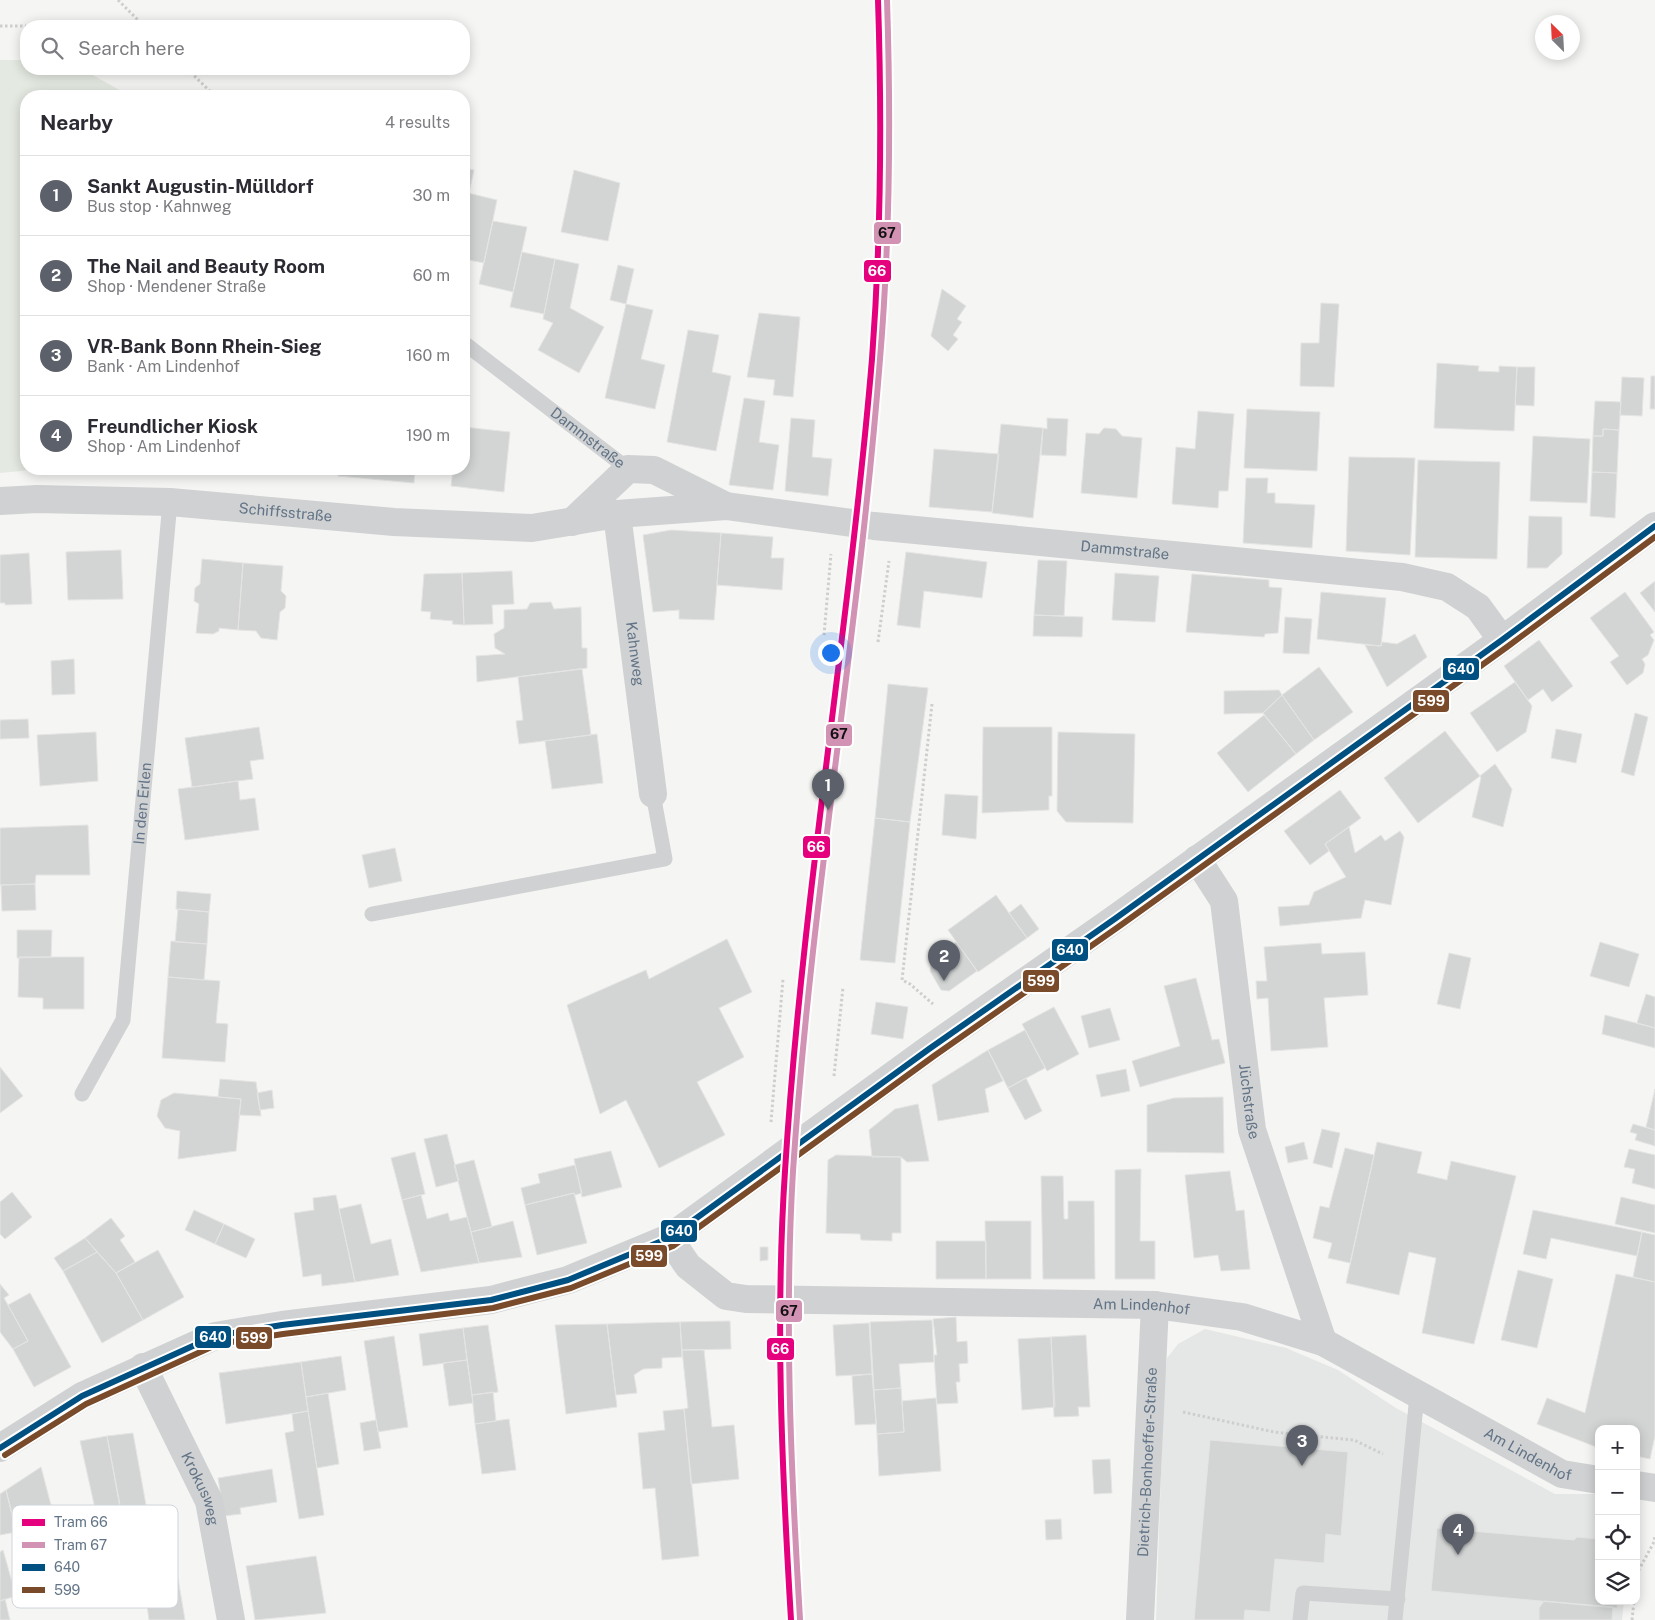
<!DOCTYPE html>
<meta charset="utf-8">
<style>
body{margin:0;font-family:"Public Sans",sans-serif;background:#f2f2f3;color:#2b2b33}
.controls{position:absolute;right:15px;bottom:15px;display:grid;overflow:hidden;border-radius:10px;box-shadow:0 2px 12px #0003}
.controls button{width:45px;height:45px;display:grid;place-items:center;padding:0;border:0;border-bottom:1px solid #e1e1e2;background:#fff;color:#2b2b33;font:25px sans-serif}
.compass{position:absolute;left:1535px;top:15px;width:45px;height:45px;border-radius:50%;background:#fff;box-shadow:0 2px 12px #0003;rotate:336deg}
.you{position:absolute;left:830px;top:652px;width:18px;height:18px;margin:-12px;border:4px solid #fff;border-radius:50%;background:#1a73e8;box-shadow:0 0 0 8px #1a73e833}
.badge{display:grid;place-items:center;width:32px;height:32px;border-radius:50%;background:#5b606a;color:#fff;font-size:16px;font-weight:700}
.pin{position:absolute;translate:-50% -41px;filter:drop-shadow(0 1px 2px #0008)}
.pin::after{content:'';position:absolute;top:26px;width:18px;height:15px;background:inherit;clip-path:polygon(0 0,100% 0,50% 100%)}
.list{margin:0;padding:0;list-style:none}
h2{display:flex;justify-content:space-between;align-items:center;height:65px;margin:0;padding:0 20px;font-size:21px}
h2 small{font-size:16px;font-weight:400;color:#7c7c81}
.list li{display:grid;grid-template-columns:32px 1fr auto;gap:15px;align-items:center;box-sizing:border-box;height:80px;padding:0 20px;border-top:1px solid #e1e1e2}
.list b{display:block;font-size:19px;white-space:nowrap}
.list p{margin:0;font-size:16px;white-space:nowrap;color:#7c7c81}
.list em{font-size:16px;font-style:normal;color:#7c7c81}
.icon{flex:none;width:28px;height:28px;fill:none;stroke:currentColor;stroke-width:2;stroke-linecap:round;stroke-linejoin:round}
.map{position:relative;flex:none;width:1655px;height:1620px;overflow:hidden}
.search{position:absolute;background:#fff;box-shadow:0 2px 12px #0003;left:20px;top:20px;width:450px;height:55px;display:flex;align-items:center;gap:12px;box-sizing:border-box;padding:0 18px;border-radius:20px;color:#7c7c81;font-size:19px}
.panel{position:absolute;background:#fff;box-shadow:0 2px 12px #0003;left:20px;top:90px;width:450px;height:385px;border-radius:20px}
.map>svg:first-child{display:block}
</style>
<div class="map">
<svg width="1655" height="1620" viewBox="0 0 1655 1620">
<rect width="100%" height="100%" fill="#f5f5f3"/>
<path fill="#e5e7e6" d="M1205,1329L1286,1348L1338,1370L1396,1408L1555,1494H1599V1601H1624L1622,1620H1156L1164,1385L1167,1358L1178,1344Z"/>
<path fill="#e4e9e1" d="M0,60H26V69H82L130,96H26V469H195H42L0,473Z"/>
<path fill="#d3d5d5" stroke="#e4e4e3" d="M464,168L474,170L469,193L464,192V195Z
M574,170L620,183L608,241L561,232Z
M464,192L497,200L484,263L464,259Z
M493,221L527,227L513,292L479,284Z
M522,252L555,259L544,314L510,307Z
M555,259L579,264L570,308L604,327L579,373L538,350L553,323L543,319Z
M618,265L634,269L626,304L610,300Z
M942,289L966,306L957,319L962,322L953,335L958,339L948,351L931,336Z
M1321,303L1339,304L1334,387L1300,386L1301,343H1319Z
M626,304L653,310L641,359L665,365L655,409L605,398Z
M759,313L800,317L793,397L773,395L775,380L747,377Z
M688,330L719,335L712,372L731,376L716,451L667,442Z
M1437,363L1479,366L1478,371L1499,372V366L1517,367L1514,431L1434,428Z
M1517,367H1535L1534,406L1515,405Z
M1651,376H1655V409H1650Z
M1622,377L1644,378L1642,416L1620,415Z
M744,398L765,401L759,442L779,445L773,490L729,485Z
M1595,401L1621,402L1619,430L1603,429V436H1593Z
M1247,409L1320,412L1317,471L1244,468Z
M1198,411L1234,414L1228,491H1219L1218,508L1172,504L1176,447L1195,449Z
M791,418L815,420L812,457L832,459L828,496L785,491Z
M1047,418L1068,419L1066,456L1041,455L1043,428L1047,429Z
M1001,424L1043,428L1033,518L992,513Z
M464,427L510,432L504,492L451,486L453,469H464Z
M1104,428L1116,429L1122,436L1142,438L1137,498L1081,493L1086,433L1099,434Z
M1603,429L1619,430L1617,473L1592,472L1593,436H1603Z
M1533,436L1590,439L1587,503L1530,501Z
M934,449L999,454L992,512L929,507Z
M1349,457L1415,458L1410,555L1346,551Z
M1418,460L1500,462L1497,559L1415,557Z
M339,469H415L414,483L338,476Z
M1592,472L1617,473L1615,518L1590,516Z
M1246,478H1268L1267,493H1275V503L1315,505L1312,548L1243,543Z
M1529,516L1562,517V554L1547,568H1527Z
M671,530L721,533L714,620L679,619V610L653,612L643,535Z
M721,533L773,537L771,558H784L782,590L717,585Z
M121,550L123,599L68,600L66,552Z
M906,552L987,562L982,598L924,591L920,628L897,625Z
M29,553L32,604L5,605V603H0V555Z
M202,559L243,563L238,630L219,628V631L213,634L196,633L199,604L194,601L195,588L200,584Z
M1038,560L1067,561L1064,616L1034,615Z
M243,563L283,566L281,591L286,596L285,608L280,612L277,640L261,638L256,631L238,630Z
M512,571L514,604L492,605L493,624L464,625L462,573Z
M462,573L464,625L452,624L453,621L430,619L431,612L421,611L424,574Z
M1115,573L1159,576L1155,622L1112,620Z
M1192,574L1269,580V587L1282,588L1278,633L1265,634L1264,637L1186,632Z
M1655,581V612L1640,593Z
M1321,592L1386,598L1381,646L1317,639Z
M1625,592L1654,632L1650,635L1654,640L1648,655L1642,659L1645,664L1643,673L1627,685L1610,662L1619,656L1590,618Z
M551,602L554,609L581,607L582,648H587V668L477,682L476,656L505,654L495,648L494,634L504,628V610L527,609L530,603Z
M1034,615L1083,617L1082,637L1033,636Z
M1285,617L1312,619L1309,654L1283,653Z
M1415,634L1427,657L1387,687L1365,645L1381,646L1382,642L1397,644Z
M1539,640L1573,686L1552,702L1543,689L1528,700L1504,666Z
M74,659L75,694L52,695L51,661Z
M1319,667L1353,712L1314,740L1282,695Z
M582,669L591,735L519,744L516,721L523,720L518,677Z
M1515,682L1532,706L1526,732L1497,752L1470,713Z
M888,684L928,688L910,822L875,818Z
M1279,690L1282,695L1263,713L1224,714V691Z
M1282,695L1314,740L1296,754L1263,713Z
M1635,713L1648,717L1634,776L1621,772Z
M1264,715L1296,754L1248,792L1217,753Z
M28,719L29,738L0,739V720Z
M259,727L264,759L250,761L253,779L192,787L185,738Z
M983,727H1052V796H1049V810L982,813Z
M1556,729L1582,734L1576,763L1551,758Z
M1445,731L1480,776L1418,823L1384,778Z
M96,732L98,781L40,786L37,735Z
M1058,732L1135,734L1133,823L1066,822L1057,811Z
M597,734L603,783L552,789L545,741Z
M1495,764L1512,789L1503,827L1472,817L1481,778L1480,776Z
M238,781L240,800L255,798L259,830L185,840L178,789Z
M1340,790L1361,818L1325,844L1329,851L1310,865L1284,831Z
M945,794L978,796L976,839L942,835Z
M875,818L910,822L895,963L860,960Z
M88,825L90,875H36L35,884L0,885V828Z
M1349,827L1355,853L1381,835L1385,841L1400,831L1404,837L1391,905L1365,900L1361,918L1280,926L1278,907L1309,905L1314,892L1346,877L1325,844Z
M395,848L402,881L369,888L362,855Z
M35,884L36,910L2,911L1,885Z
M177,891L211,894L209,912L176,909Z
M996,895L1027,938L978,972L948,930Z
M1021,904L1039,929L1027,938L1009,913Z
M178,909L209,912L207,944L175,942Z
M17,930H52L51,957L17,958Z
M727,939L752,992L719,1008L744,1057L697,1082L725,1135L659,1168L626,1100L600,1114L567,1005L646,970L649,979Z
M171,941L207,944L204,980L168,977Z
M956,942L977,971L949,991L941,990L930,971L932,960Z
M1600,942L1639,954L1629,987L1590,976Z
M1321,943L1322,954L1365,952L1368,995L1324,998L1328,1047L1271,1051L1268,998L1257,999L1256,981H1267L1264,947Z
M1449,953L1471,958L1460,1009L1437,1004Z
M19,957H84V1009H43V998L18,997Z
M168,977L220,981L216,1023L228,1024L225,1062L162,1058Z
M1196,978L1212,1040L1219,1039L1225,1063L1140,1087L1132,1061L1180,1046L1164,986Z
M1646,994L1655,997V1028L1637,1023Z
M876,1002L908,1007L903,1039L871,1034Z
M1054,1007L1079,1054L1047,1071L1022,1024Z
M1110,1008L1120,1040L1089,1048L1081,1016Z
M1605,1015L1655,1028V1048L1602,1034Z
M1025,1030L1045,1068L1008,1088L988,1050Z
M988,1050L1003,1081L985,1089L989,1112L938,1121L932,1085Z
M0,1067L23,1096L0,1113Z
M1126,1069L1130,1091L1101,1097L1096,1075Z
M1026,1078L1042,1111L1025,1120L1008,1088Z
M220,1079L256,1082L261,1116L239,1115L241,1099L218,1097Z
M1655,1089V1130L1646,1127Z
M272,1090L274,1108L260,1110L257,1093Z
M174,1093L241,1099L236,1151L178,1159L180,1131L165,1128L157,1116L161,1100Z
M1223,1097L1224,1153L1147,1152V1105L1174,1098Z
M918,1104L929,1161L907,1162L901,1157H872L869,1130L895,1109Z
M1633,1124L1655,1130V1146L1635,1140L1637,1134L1630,1132Z
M1322,1129L1340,1133L1332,1168L1313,1163Z
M447,1134L459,1181L436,1187L424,1139Z
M1304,1142L1308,1159L1288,1163L1285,1147Z
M1377,1142L1422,1152L1417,1173L1447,1180L1451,1161L1516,1176L1474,1344L1422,1333L1436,1258L1409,1252L1399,1295L1346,1283Z
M1345,1148L1374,1155L1350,1263L1328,1258L1332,1243L1313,1238L1320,1206L1329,1208Z
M1629,1149L1655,1155V1189L1632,1183L1635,1169L1624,1167Z
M611,1151L622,1187L582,1197L574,1159Z
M415,1152L425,1194L402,1200L391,1158Z
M836,1155L901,1157V1233H892V1241L861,1240L860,1234L826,1233L828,1160Z
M474,1160L492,1227L471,1232L454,1165Z
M575,1165L582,1193L575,1195L574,1193L525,1205L521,1188L540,1183L538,1174Z
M1141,1169L1140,1241H1155V1279H1115V1170Z
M1230,1171L1236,1211L1244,1210L1250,1269L1221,1271L1218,1255L1194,1258L1185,1175Z
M1041,1176H1063L1064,1219H1068V1201H1094L1095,1279H1043Z
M12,1192L32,1217L5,1239L0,1234V1202Z
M574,1193L587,1243L537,1255L525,1205Z
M336,1195L355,1282L322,1286L321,1274L303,1277L294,1213L314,1210L313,1198Z
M421,1195L427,1219L448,1213L450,1221L467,1217L479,1263L421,1272L402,1200Z
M1621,1197L1655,1205V1233L1615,1224Z
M361,1204L371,1244L391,1239L399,1275L355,1282L339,1209Z
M194,1210L224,1224L215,1244L185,1230Z
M1533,1210L1642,1232L1637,1256L1551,1238L1546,1259L1523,1254Z
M111,1218L125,1236L120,1240L135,1262L116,1273L85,1238Z
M513,1221L522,1257L479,1263L471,1232Z
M985,1221H1031V1279H986Z
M224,1224L255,1239L246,1258L215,1244Z
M1642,1232L1655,1235V1282L1633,1277Z
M85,1238L97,1252L63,1271L54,1258Z
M936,1241H986V1279H936Z
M760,1247H768V1260L760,1261Z
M158,1250L184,1297L143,1320L116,1273Z
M97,1252L116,1273L143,1320L102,1343L63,1271Z
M1518,1270L1553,1279L1537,1348L1501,1340Z
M1616,1274L1655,1282V1436L1650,1459L1636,1456V1429H1599V1448L1537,1424L1547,1398L1585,1413Z
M0,1284L9,1295L4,1298L28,1341L13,1349L0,1332Z
M30,1293L71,1367L34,1387L13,1349L28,1341L8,1305Z
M956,1317L957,1342L967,1341L968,1363L959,1364L960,1382H956L958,1403L937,1404L934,1355H937L933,1319Z
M932,1320L934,1362L899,1364L901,1388L874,1390L870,1322Z
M730,1321L731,1349L682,1350L680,1322Z
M680,1322L682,1357L662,1358V1368L643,1369L634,1375L637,1393L616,1395L607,1324Z
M869,1323L872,1374L836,1376L833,1325Z
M607,1324L617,1407L566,1414L555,1325Z
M488,1325L498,1392L472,1395L463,1328Z
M463,1328L467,1360L423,1366L419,1334Z
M1086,1335L1090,1407H1078L1079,1416L1054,1417L1051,1337Z
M394,1336L408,1427L378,1432L364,1341Z
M1051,1337L1055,1407L1022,1410L1018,1339Z
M682,1350H704L712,1427L734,1425L739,1479L691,1484L684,1409L688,1408Z
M341,1356L346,1390L306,1397L301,1362Z
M467,1360L473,1403L449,1406L443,1363Z
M301,1362L308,1411L226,1424L219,1373Z
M872,1374L876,1424L855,1425L852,1376Z
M901,1388L904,1432L877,1434L874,1390Z
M493,1392L496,1421L475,1424L472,1395Z
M328,1393L339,1464L317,1468L306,1397Z
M936,1398L941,1471L879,1476L877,1434L904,1432L902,1401Z
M684,1409L699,1556L662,1560L655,1488L643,1489L638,1433L665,1430L663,1411Z
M308,1411L324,1515L299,1519L285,1433L294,1431L292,1414Z
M509,1419L516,1470L482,1474L475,1424Z
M376,1420L381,1448L364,1451L360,1423Z
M133,1433L146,1505L121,1510L107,1436Z
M107,1436L125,1535L102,1540L80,1441Z
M1210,1440L1348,1452L1341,1536L1326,1534L1324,1563L1275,1559L1270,1612L1245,1610L1244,1620H1194Z
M1110,1459L1112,1493L1094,1494L1092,1460Z
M41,1467L62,1547L23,1557L6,1490Z
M272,1469L277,1502L240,1508L241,1514L224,1516L218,1478Z
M6,1490L16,1532L0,1535V1494Z
M1061,1519L1062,1539L1046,1540L1045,1520Z
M1437,1528L1574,1540L1577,1537L1598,1539L1599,1601H1618L1617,1608L1431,1591Z
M3,1550L16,1596L0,1601V1552Z
M316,1556L326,1613L255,1620L246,1566Z
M178,1578L185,1620H149L144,1584Z
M5,1599L10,1620H0V1601Z
M1544,1601L1613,1607L1612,1620H1539V1608Z"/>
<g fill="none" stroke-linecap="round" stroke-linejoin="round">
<path stroke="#cecece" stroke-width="3" stroke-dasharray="2.5 2.5" stroke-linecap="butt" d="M118,0L144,26
M0,26H26
M187,69L215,96
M824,635L831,554
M878,642L889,561
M932,704L902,980L910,984L933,1004
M834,1076L843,987
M771,1122L783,979
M1183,1412L1274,1432L1354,1440L1383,1454
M1636,1575L1654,1542L1655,1535
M1632,1620L1634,1601"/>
<g stroke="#d0d1d2" stroke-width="15">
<path id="s1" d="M464,343L628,469"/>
<path d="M372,914L665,859L653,794"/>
<path id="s2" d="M82,1094L123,1020L170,502"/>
<path d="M1300,1620L1303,1593L1398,1599"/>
<path d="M1395,1620L1417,1395"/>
</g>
<g stroke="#d0d1d2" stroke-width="28">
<path id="s3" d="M0,501L37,499L170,502L394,522L532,528L617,514L726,506L874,526L1402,577L1447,587L1478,607L1502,640"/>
<path id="s4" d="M617,514L653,794"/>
<path d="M572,522L628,469L654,470L726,506"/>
<path id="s5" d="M1197,859L1224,901L1252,1130L1323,1342"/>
<path id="s6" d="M143,1367L209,1501L231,1620"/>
<path id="s7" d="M1140,1620L1155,1305"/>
</g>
<g stroke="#d0d1d2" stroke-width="28">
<path id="s8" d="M669,1238L688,1266L726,1296L746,1299L1155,1305L1242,1317L1323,1342L1562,1474L1599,1480"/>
<path d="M0,1448L82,1396L215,1336L282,1325L491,1300L568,1280L669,1238L929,1049L1116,918L1502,640L1655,526"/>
<path d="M1636,1485L1655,1488"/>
</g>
<g stroke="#fff" stroke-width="10">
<path id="bus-1" d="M0,1448L82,1396L215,1336L282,1325L491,1300L568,1280L669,1238L929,1049L1116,918L1502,640L1655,526"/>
</g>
<g stroke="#fff" stroke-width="10">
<path id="bus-2" d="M5,1455L86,1404L218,1344L283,1334L493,1308L571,1288L673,1246L934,1056L1121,925L1507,647L1655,537"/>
</g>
<use href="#bus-1" stroke="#005081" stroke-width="6"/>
<use href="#bus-2" stroke="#7a4b2a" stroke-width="6"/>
<g stroke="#fff" stroke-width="10">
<path id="tram-1" d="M791,1620C782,1470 775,1321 785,1171C802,899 849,630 872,359C881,239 882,120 878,0"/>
</g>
<g stroke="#fff" stroke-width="10">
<path id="tram-2" d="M800,1619C791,1470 784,1321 793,1171C811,899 859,630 880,359C890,239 891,120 887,0"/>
</g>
<use href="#tram-1" stroke="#e5007d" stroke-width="6"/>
<use href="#tram-2" stroke="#d292b4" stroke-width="6"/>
</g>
<g text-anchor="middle" stroke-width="5" stroke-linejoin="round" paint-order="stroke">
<g font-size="15" fill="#627487" stroke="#fff">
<text dy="5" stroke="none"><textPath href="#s1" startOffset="156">Dammstraße</textPath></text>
<text dy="5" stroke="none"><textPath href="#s3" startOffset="286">Schiffsstraße</textPath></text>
<text dy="5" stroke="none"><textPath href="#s3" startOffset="1130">Dammstraße</textPath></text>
<text dy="5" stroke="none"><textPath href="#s4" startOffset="141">Kahnweg</textPath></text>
<text dy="5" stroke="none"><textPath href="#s2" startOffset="302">In den Erlen</textPath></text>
<text dy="5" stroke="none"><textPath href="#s5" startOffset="252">Jüchstraße</textPath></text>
<text dy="5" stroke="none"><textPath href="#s8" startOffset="498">Am Lindenhof</textPath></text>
<text dy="5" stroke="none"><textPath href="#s8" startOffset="918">Am Lindenhof</textPath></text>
<text dy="5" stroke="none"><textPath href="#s7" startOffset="158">Dietrich-Bonhoeffer-Straße</textPath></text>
<text dy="5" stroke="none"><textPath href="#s6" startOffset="135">Krokusweg</textPath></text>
</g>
</g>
<rect x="12" y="1505" width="166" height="103" rx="8" fill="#fff" stroke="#d0d5db" stroke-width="1"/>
<rect x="22" y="1519" width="23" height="7" fill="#e5007d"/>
<rect x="22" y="1542" width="23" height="6" fill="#d292b4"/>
<rect x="22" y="1564" width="23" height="7" fill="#005081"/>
<rect x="22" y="1587" width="23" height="6" fill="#7a4b2a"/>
<g font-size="14" fill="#627487">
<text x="54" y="1527">Tram 66</text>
<text x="54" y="1550">Tram 67</text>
<text x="54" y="1572">640</text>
<text x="54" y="1595">599</text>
</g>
<g stroke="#fff" stroke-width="2">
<rect x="873" y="221" width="29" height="24" rx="5" fill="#d292b4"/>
<rect x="863" y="259" width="29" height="24" rx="5" fill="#e5007d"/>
<rect x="1442" y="657" width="38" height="24" rx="5" fill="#005081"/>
<rect x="1412" y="689" width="38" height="24" rx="5" fill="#7a4b2a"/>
<rect x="825" y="723" width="28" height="24" rx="5" fill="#d292b4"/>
<rect x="802" y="835" width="29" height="24" rx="5" fill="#e5007d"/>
<rect x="1051" y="938" width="38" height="24" rx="5" fill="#005081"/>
<rect x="1022" y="969" width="38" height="24" rx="5" fill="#7a4b2a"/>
<rect x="660" y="1219" width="38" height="24" rx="5" fill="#005081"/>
<rect x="630" y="1244" width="38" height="24" rx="5" fill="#7a4b2a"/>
<rect x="775" y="1299" width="28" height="24" rx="5" fill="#d292b4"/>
<rect x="194" y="1325" width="38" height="24" rx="5" fill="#005081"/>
<rect x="235" y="1326" width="38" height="24" rx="5" fill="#7a4b2a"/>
<rect x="766" y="1337" width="29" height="24" rx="5" fill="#e5007d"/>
</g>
<g font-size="14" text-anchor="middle" font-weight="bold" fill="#fff">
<text x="877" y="276">66</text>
<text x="1461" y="674">640</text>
<text x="1431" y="706">599</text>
<text x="816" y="852">66</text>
<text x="1070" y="955">640</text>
<text x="1041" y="986">599</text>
<text x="679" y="1236">640</text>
<text x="649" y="1261">599</text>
<text x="213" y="1342">640</text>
<text x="254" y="1343">599</text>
<text x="780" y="1354">66</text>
</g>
<g font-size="14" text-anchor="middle" font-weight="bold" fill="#111">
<text x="887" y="238">67</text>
<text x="839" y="739">67</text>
<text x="789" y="1316">67</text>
</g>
</svg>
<div class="controls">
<button>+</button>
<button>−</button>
<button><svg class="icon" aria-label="locate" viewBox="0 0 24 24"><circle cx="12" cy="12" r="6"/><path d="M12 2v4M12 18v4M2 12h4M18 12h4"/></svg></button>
<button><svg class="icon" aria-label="layers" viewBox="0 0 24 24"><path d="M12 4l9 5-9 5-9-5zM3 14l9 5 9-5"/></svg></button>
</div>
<svg class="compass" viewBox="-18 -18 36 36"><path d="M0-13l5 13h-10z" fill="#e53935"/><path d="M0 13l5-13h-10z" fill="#7c7c81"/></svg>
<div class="you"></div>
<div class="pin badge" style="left:828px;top:810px">1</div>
<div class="pin badge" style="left:944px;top:981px">2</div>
<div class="pin badge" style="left:1302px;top:1466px">3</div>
<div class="pin badge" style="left:1458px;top:1555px">4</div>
<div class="search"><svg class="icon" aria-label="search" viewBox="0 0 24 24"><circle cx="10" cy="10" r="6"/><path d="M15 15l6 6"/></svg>Search here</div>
<section class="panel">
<h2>Nearby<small>4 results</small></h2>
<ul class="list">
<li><span class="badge">1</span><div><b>Sankt Augustin-Mülldorf</b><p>Bus stop · Kahnweg</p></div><em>30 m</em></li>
<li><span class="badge">2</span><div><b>The Nail and Beauty Room</b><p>Shop · Mendener Straße</p></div><em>60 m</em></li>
<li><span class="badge">3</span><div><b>VR-Bank Bonn Rhein-Sieg</b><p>Bank · Am Lindenhof</p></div><em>160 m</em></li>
<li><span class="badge">4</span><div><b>Freundlicher Kiosk</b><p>Shop · Am Lindenhof</p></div><em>190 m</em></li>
</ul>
</section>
</div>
